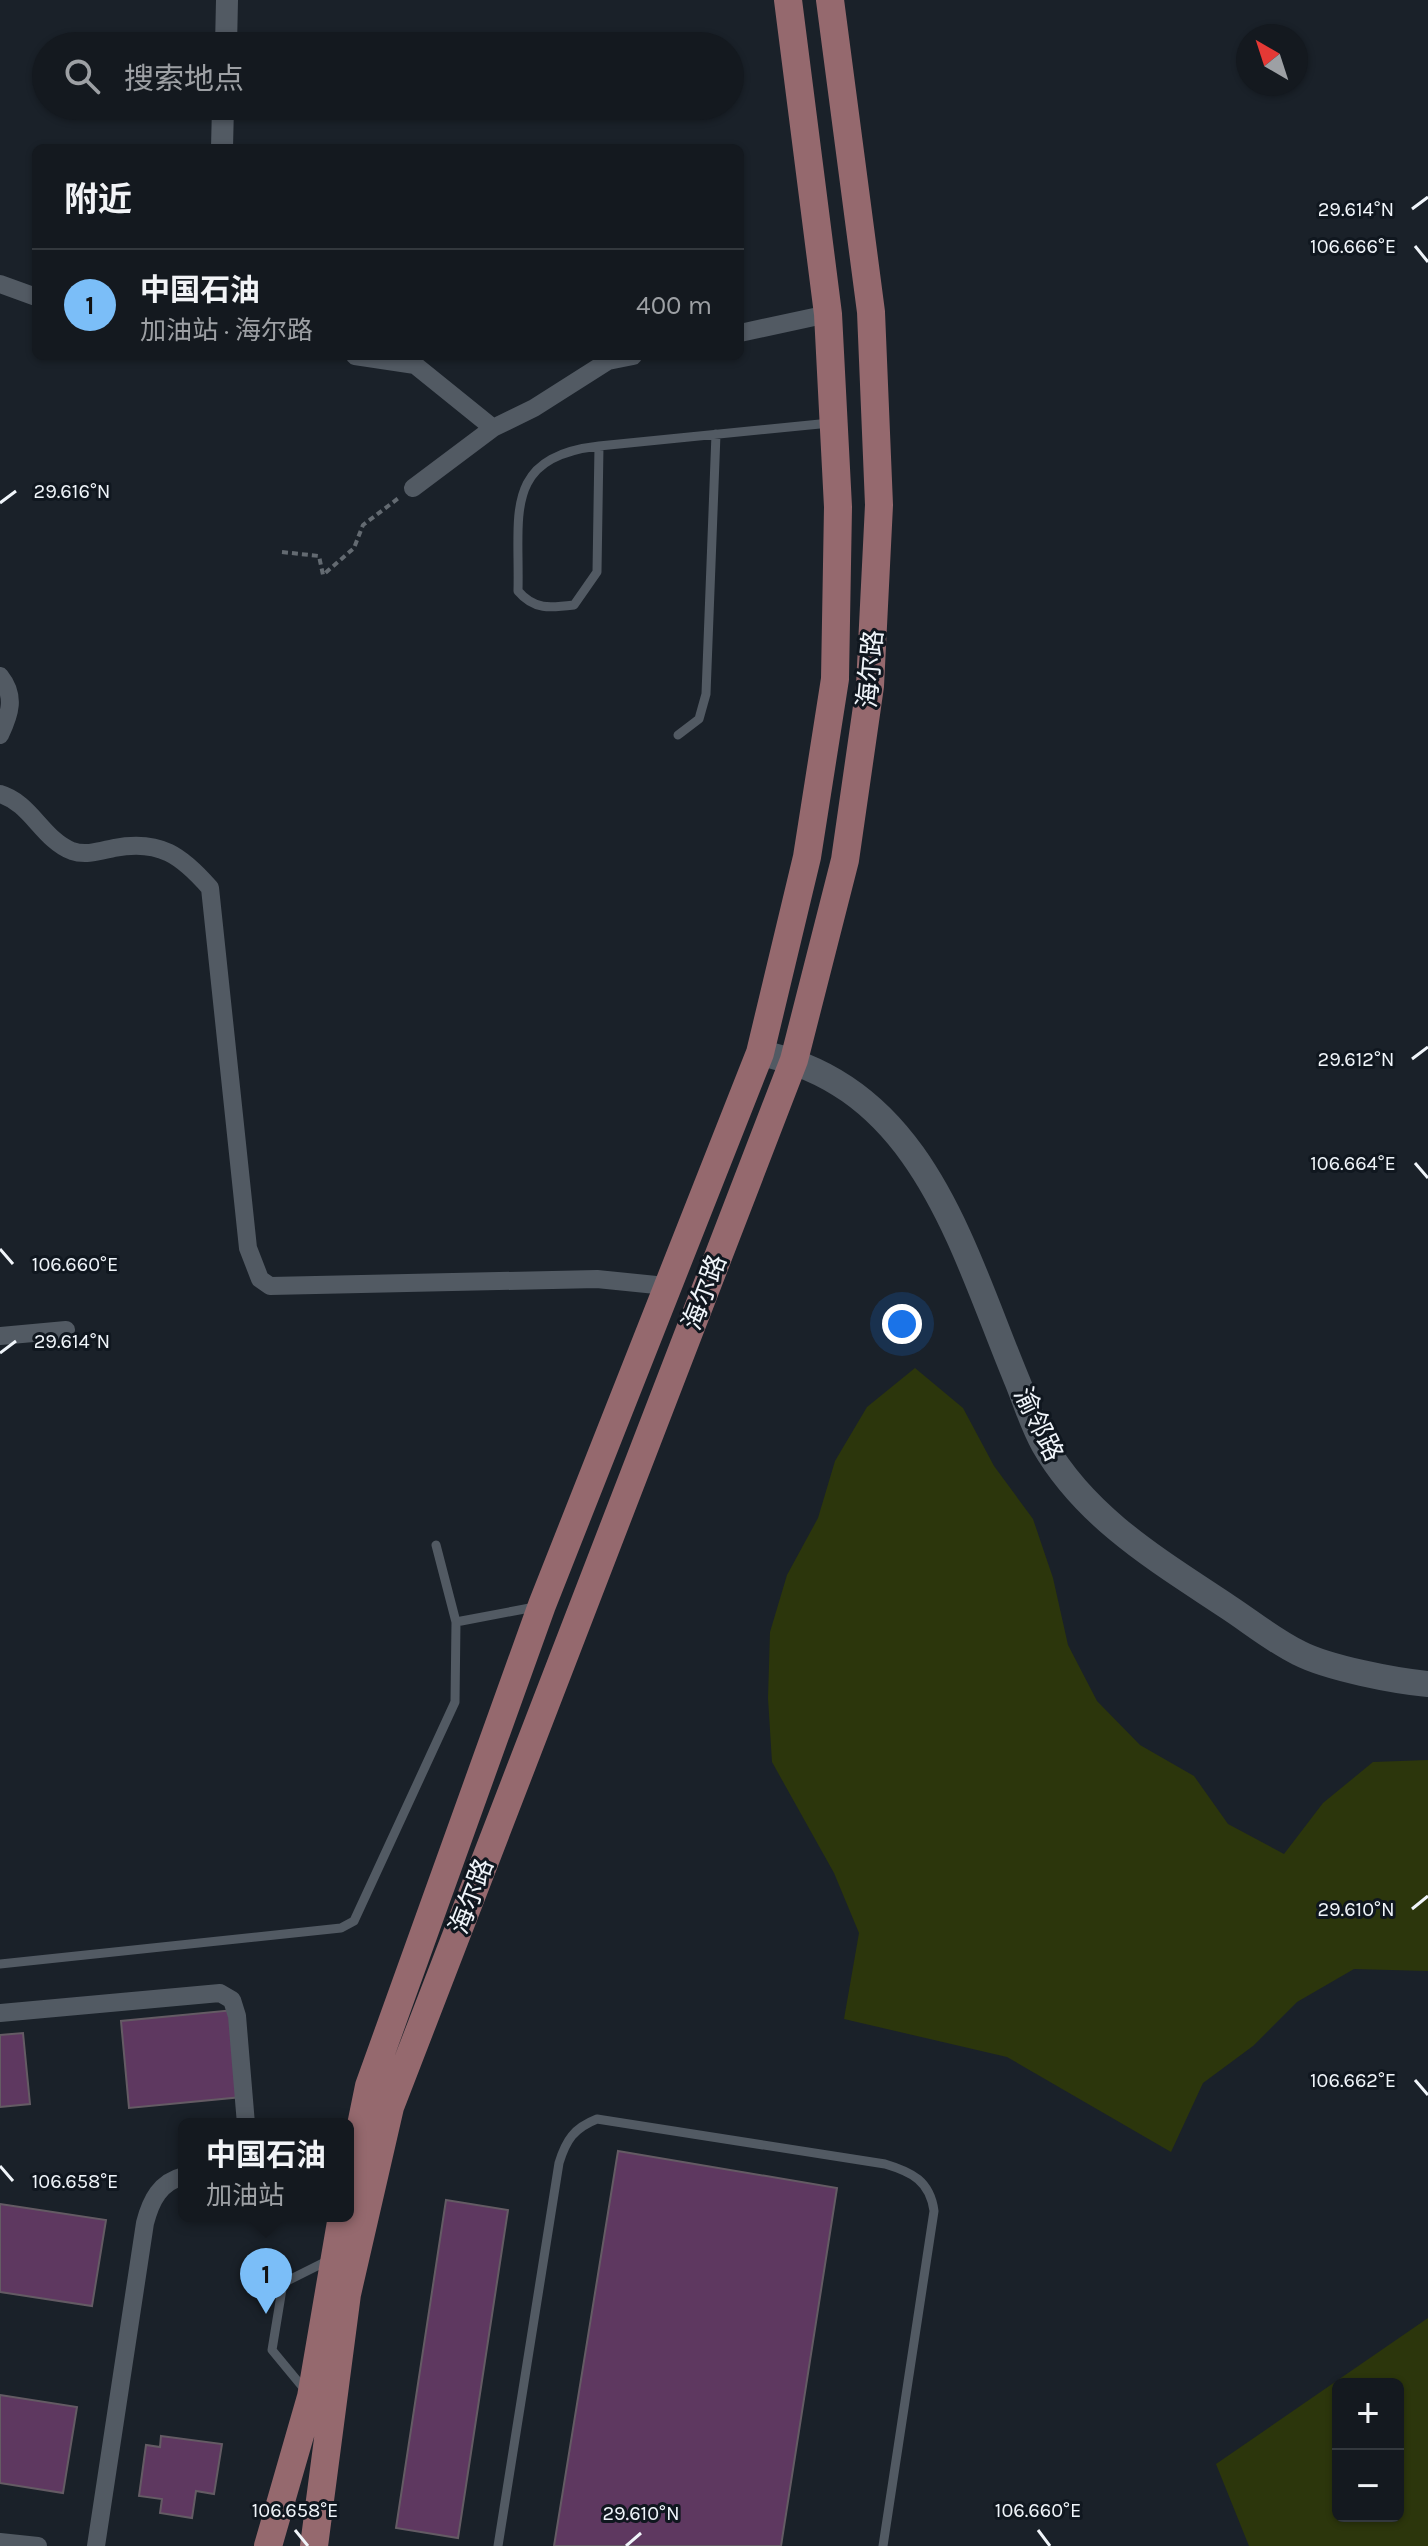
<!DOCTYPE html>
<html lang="zh">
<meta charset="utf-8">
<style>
body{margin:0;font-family:Karla,"Noto Sans SC",sans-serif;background:#1d2228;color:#f1f3f6}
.controls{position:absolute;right:24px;bottom:24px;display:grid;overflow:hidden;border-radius:12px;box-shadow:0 2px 6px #0004}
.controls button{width:72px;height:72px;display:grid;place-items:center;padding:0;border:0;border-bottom:2px solid #33383d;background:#14191f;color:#f1f3f6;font:40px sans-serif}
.compass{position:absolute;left:1236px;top:24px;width:72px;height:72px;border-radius:50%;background:#14191f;box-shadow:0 2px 6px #0004;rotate:321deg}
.you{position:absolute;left:902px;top:1324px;width:28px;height:28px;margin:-20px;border:6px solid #fff;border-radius:50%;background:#1a73e8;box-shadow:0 0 0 12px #1a73e833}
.badge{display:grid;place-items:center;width:52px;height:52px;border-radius:50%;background:#7bbef8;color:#111;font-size:26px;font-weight:700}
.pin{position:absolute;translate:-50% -66px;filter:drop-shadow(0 2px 4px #0008)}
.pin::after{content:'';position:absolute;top:42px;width:28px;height:24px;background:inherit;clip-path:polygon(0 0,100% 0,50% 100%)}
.popup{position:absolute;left:178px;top:2118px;width:176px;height:104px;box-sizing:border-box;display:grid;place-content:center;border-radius:12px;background:#14191f;filter:drop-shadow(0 2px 6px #0005);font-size:26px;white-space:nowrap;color:#9da0a4}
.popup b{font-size:30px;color:#f1f3f6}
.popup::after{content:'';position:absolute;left:50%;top:100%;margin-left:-16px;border:16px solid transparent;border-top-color:#14191f}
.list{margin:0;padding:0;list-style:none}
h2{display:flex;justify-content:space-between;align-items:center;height:104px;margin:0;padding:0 32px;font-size:34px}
h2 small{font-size:26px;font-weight:400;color:#9da0a4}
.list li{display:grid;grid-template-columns:52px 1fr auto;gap:24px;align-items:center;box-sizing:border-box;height:112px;padding:0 32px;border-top:2px solid #33383d}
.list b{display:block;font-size:30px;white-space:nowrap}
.list p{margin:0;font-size:26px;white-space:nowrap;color:#9da0a4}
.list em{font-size:26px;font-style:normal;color:#9da0a4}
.icon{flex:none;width:44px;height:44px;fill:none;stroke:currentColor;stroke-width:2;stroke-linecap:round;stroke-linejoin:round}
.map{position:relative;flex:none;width:1428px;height:2546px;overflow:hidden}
.search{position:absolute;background:#14191f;box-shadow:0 2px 6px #0004;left:32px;top:32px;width:712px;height:88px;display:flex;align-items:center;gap:20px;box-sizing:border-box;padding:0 28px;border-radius:44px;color:#9da0a4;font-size:30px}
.panel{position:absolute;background:#14191f;box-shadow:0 2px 6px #0004;left:32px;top:144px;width:712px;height:216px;border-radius:12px}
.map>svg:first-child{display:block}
</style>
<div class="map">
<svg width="1428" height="2546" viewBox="0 0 1428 2546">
<rect width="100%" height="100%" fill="#1a2129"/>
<path fill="#2c360c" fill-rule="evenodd" d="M915,1368L963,1408L994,1466L1033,1519L1053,1578L1068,1645L1097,1701L1140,1745L1194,1776L1228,1824L1284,1854L1323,1803L1373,1762L1428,1760V1971L1354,1969L1297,2002L1253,2046L1203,2083L1171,2152L1007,2057L844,2019L859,1933L834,1873L772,1762L768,1698L770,1632L787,1575L818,1518L835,1461L867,1407Z
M1428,2318V2546H1249L1216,2464ZM1338,2384H1398V2516H1338Z"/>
<path fill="#5e3860" stroke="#645b64" stroke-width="2" d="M234,2010L242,2097L129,2108L121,2021Z
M23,2033L30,2104L0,2107V2035Z
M618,2151L837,2188L781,2546H554Z
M446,2200L508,2210L458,2538L396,2528Z
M0,2204L106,2220L92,2306L0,2292Z
M0,2395L77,2407L63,2493L0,2483Z
M161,2436L222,2444L214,2494L196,2491L192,2518L160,2513L162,2499L139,2496L146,2445L160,2447Z"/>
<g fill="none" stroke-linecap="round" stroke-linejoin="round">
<path stroke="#636a71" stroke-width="4" stroke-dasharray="6 4" stroke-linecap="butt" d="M282,552L319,556L323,575L354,548L363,525L400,497"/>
<path stroke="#525a63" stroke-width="9" d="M599,446L597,572L574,605C550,608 534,610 518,591C520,515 502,457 599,446L830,423
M678,735L699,719L706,694L716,434
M456,1622L535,1607
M0,1964L341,1928L354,1921L455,1702L456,1622L436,1545
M305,2390L272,2350L283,2283L327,2261
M498,2546L559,2163C566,2140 574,2128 597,2119L885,2164C912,2172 930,2181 934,2211L883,2546"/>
<path stroke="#525a63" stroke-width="18" d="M0,284L36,297
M740,333L828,314
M355,356L415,365L493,428
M413,488L493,428L534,408L608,361L633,356
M0,676C16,696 10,714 0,735
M0,794C31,803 42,839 72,851C86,856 100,851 114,848C160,839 182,856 210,888L248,1248L260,1279L270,1286L597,1279L666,1286
M0,1336L66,1330
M0,2013L220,1993L232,2000L237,2016L246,2124
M0,2542L38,2546
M96,2546L145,2223C151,2200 160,2182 184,2176"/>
<path stroke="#525a63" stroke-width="22" d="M226,46L227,0
M222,148L223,106"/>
<path stroke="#525a63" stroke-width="26" d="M760,1053C921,1085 961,1245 1016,1378C1025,1399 1032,1424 1044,1445C1087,1519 1159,1561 1228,1607C1251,1622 1274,1641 1299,1653C1328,1668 1395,1681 1428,1684"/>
<path stroke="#95696e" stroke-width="28" d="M348,2189L369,2086L542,1605L760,1053L807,857L835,679L838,507L828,314L788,0
M268,2546L311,2397L342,2216
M314,2546L347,2294L390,2107L794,1060L845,860L870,686L879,505L871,312L830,0"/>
</g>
<path fill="none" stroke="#f0f5fa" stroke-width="3" d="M1412,209L1428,197M1415,246L1428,262M0,503L16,491M1412,1059L1428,1047M1415,1163L1428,1178M0,1249L13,1264M0,1353L16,1341M1412,1909L1428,1896M1415,2080L1428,2095M0,2166L13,2181M295,2530L308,2546M1038,2530L1050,2546M626,2546L641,2533"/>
<g text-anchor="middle" stroke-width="6" stroke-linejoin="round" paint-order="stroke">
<g font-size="26" fill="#f0f5fa" stroke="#10171f">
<text transform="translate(870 669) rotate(-85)" y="9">海尔路</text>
<text transform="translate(704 1292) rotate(-69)" y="9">海尔路</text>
<text transform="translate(1039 1424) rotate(64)" y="9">渝邻路</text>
<text transform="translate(471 1896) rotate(-69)" y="9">海尔路</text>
</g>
</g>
<g font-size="20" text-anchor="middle" fill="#f0f5fa" stroke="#10171f" stroke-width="6" stroke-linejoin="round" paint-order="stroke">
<text x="1356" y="216">29.614°N</text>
<text x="1353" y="253">106.666°E</text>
<text x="72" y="498">29.616°N</text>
<text x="1356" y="1066">29.612°N</text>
<text x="1353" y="1170">106.664°E</text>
<text x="75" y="1271">106.660°E</text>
<text x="72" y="1348">29.614°N</text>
<text x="1356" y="1916">29.610°N</text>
<text x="1353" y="2087">106.662°E</text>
<text x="75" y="2188">106.658°E</text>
<text x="295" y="2517">106.658°E</text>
<text x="1038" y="2517">106.660°E</text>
<text x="641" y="2520">29.610°N</text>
</g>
</svg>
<div class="controls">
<button>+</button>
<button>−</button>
</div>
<svg class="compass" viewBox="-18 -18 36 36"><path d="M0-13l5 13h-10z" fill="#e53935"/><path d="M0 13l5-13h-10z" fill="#9da0a4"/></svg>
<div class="you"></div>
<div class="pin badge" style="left:266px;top:2314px">1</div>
<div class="popup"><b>中国石油</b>加油站</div>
<div class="search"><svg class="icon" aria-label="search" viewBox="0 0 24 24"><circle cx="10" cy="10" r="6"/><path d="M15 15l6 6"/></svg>搜索地点</div>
<section class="panel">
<h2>附近<small></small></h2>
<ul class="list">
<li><span class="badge">1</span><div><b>中国石油</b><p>加油站 · 海尔路</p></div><em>400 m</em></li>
</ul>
</section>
</div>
